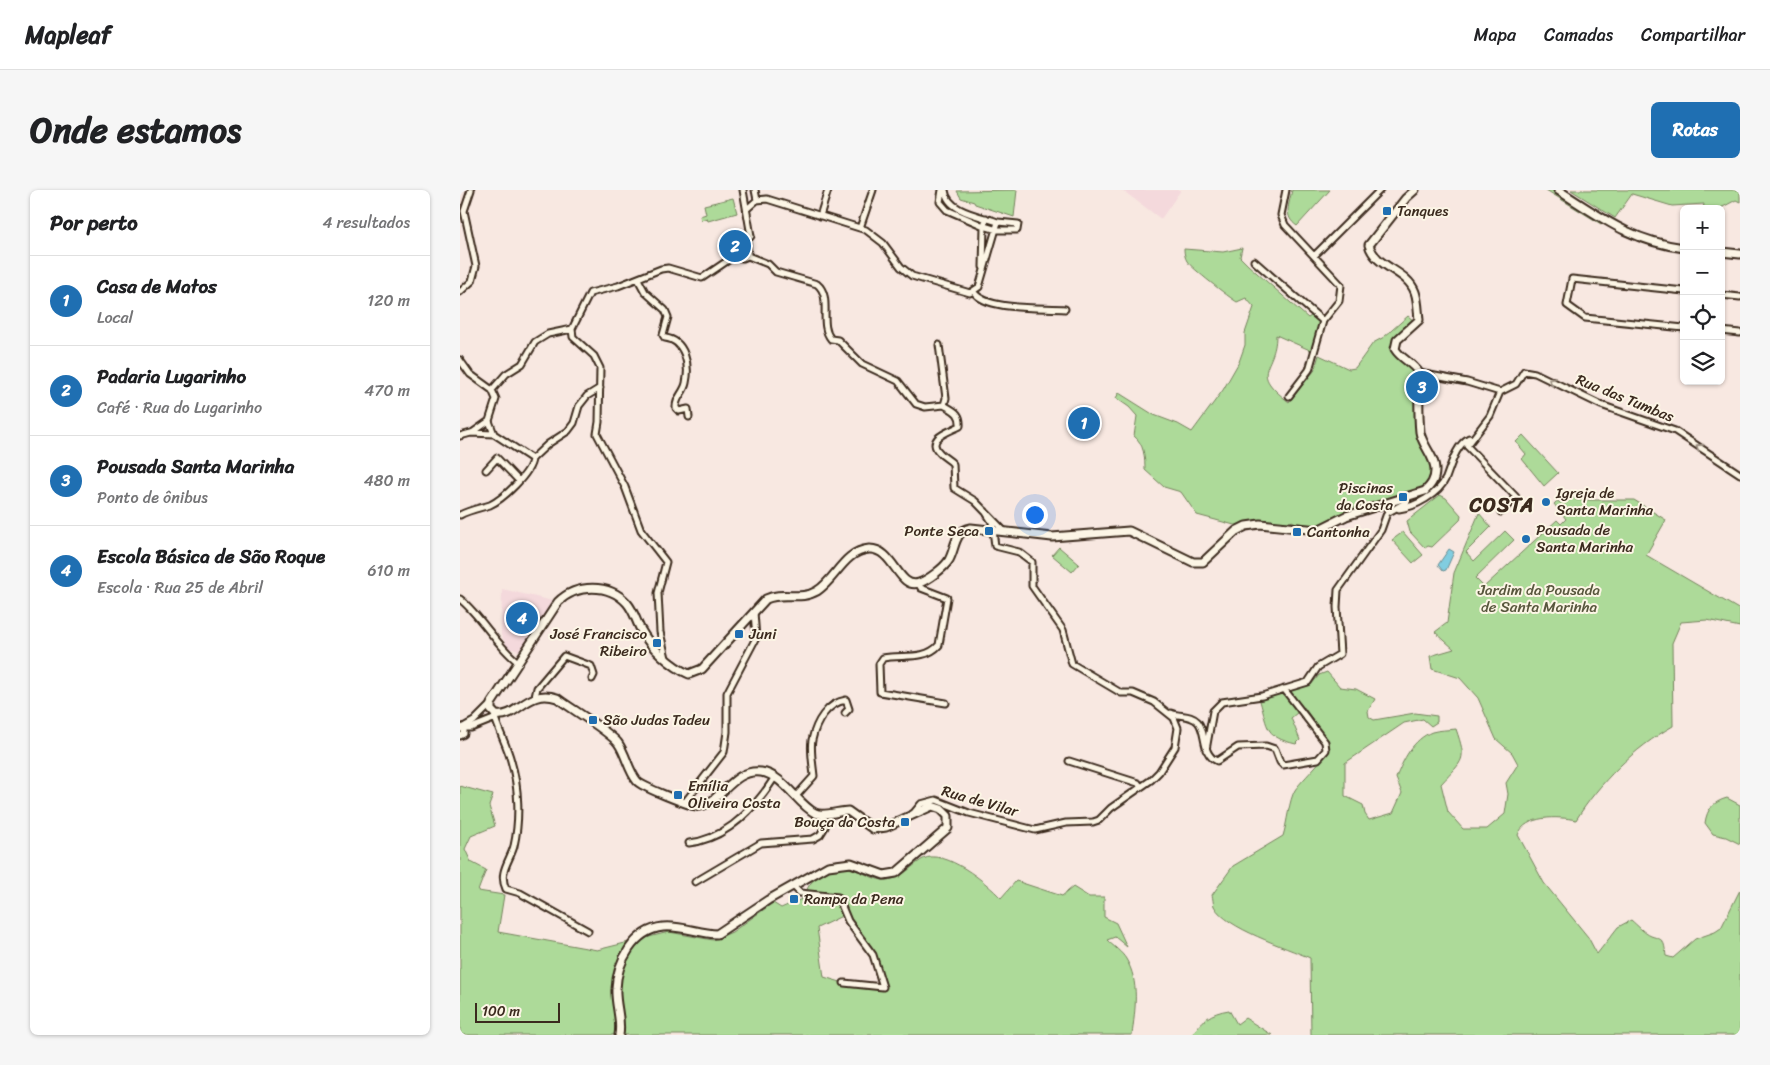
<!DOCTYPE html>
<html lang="pt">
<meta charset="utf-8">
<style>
body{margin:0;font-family:Sriracha,sans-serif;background:#f6f6f6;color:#202124}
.controls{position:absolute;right:15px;top:15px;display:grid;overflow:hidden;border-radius:8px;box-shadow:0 1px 4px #0004}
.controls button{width:45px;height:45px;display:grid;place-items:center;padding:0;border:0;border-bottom:1px solid #e0e0e0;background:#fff;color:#202124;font:25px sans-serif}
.scale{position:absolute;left:15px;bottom:12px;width:85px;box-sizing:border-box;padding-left:5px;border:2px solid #3b2a1e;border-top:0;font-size:14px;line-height:18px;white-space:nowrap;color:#3b2a1e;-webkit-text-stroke:4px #fcf5e5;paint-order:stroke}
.you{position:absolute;left:574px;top:324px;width:18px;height:18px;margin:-12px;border:4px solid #fff;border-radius:50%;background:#1a73e8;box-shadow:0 0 0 8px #1a73e833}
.badge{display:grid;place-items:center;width:32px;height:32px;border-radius:50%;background:#1f6fb2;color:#fff;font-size:16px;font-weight:700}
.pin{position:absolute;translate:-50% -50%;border:2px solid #fff;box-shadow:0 1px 5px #0006}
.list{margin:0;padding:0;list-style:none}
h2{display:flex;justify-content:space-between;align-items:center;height:65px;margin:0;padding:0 20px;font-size:21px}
h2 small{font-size:16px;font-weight:400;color:#757577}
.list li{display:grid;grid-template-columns:32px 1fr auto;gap:15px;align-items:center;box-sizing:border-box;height:90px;padding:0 20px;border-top:1px solid #e0e0e0}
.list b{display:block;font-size:19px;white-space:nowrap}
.list p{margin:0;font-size:16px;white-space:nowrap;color:#757577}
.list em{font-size:16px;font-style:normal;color:#757577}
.icon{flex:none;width:28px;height:28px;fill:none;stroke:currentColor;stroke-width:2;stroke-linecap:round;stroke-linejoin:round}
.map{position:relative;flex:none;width:1280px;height:845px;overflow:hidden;border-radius:8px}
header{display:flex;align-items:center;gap:30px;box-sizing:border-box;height:70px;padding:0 25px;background:#fff;border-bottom:1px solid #e0e0e0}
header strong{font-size:24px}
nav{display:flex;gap:28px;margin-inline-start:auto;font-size:18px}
.intro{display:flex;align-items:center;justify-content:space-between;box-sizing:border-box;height:120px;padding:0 30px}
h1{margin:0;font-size:35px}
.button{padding:12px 22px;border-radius:8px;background:#1f6fb2;color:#fff;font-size:18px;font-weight:700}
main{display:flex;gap:30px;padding:0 30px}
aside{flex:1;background:#fff;border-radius:8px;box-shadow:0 1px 4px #0004}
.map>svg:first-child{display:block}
</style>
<header>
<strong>Mapleaf</strong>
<nav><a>Mapa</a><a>Camadas</a><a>Compartilhar</a></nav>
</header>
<div class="intro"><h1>Onde estamos</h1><a class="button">Rotas</a></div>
<main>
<aside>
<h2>Por perto<small>4 resultados</small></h2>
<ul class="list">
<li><span class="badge">1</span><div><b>Casa de Matos</b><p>Local</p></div><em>120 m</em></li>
<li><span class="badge">2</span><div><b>Padaria Lugarinho</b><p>Café · Rua do Lugarinho</p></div><em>470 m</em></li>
<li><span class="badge">3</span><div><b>Pousada Santa Marinha</b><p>Ponto de ônibus</p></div><em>480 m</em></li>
<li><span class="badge">4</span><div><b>Escola Básica de São Roque</b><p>Escola · Rua 25 de Abril</p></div><em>610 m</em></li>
</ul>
</aside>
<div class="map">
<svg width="1280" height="845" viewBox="0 0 1280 845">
<rect width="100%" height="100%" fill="#f8e8e1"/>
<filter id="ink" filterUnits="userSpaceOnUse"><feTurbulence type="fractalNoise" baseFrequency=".02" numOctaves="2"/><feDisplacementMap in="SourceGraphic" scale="10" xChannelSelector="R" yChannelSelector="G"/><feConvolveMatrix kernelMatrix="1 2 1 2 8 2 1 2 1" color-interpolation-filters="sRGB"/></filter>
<g filter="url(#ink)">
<path fill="#f4d9dc" d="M662,0H721L701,29Z
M42,399L93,411L59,461L48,458L41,445Z"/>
<path fill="#adda99" stroke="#74825c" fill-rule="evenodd" d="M557,0L554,27L515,14L514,12L501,8L497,1Z
M832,0H870L837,36C823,26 829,15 832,0Z
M1086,0H1092L1143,32L1141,34Z
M1111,0H1280V12L1276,10L1259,19H1243L1244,14L1212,16L1172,4L1155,28Z
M273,8L277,23L248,31L247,28L241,30L240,26L246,24L244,15Z
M782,58L780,67L788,75L848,128L851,126L860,133L852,161L816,145C816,181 787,180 829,212L854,181L859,165L889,179L895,178L913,153L924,147L948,126L954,131C944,141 933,146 932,161L939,170L948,174L955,183L957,235L973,276V286L966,297L856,337L840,335L832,331L828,334L791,331L778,336L737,325L721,302L704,297L685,280C685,267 684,254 674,246L677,226L669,217L656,208L659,203L694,225L718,234L732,242L763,200L779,172L785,155V143L794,117L786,108L777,112C770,108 730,77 727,71C725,68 724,63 724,59L763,62Z
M1063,245L1098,283L1084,296L1062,269L1066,264L1056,252Z
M980,305L986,308L1001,325L1000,330L972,357L968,356L965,358L950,342L947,331Z
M1112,305L1116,310H1174L1206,330L1186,365L1280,420V437L1247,430L1221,432L1212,453L1213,536C1174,558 1139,593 1116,630C1098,626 1065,625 1058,645L1084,693L1128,747L1137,764L1158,737L1171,730C1177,735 1184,743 1191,746C1204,750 1204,750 1206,766L1213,768L1235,749L1255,742L1261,738L1280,700V845H851L850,768C826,757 766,739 754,716C753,713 753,708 752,705L773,676L823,646C827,634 829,610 835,600C844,587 868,567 869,554L844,517L831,528L840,550L836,554C805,547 808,538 800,511L833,495H851L859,485L867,482L880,497L896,499L915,509L908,521L909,527L914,530L955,523L977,526V532L971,536L963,529L944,533L885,573V606L903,615L905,624L909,630L933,623L942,603L936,588C943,570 953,549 972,542C979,540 988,540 996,539C1007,571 1004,569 981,594L988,622L1003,639H1027L1045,624L1048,604L1046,593L1058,574L1052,563L1036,549L1018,508L1000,488L972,479L970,466L994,459L975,442L987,433L994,383L1019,323L1031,337L1006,362L1014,371L1045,341L1054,350L1015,388L1024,397L1097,330L1101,334L1106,329L1094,314L1097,311L1101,313Z
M943,342L963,365L953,373L932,350Z
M599,357L619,374L612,382L592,365Z
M0,596L33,605L29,616L35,636L11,646L5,659L11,672L26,680L18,701L44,705L38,742L137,760L209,742L253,750L272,742L313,713L321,718L344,708C346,703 347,698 350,694C356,685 376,676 387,678C399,679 411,689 423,690C441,691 449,677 463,669C485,658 527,693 541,708L556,691L602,706L613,697L629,707H644V727L656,733L667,757L655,747L647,750C653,756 662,762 666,769C680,792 675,820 672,845H0ZM384,725L416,772L423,797L384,793L364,787L357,738Z
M1267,608L1280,615V654L1266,647L1253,644L1245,633C1247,619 1253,612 1267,608Z
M769,820L777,834L785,828L812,845H732C742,830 750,823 769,820Z"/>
<path fill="#81cde0" stroke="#658c92" d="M989,359L994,362L986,380L983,381L978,375Z"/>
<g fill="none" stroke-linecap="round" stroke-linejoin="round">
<g stroke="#3b2a1e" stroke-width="9">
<path id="street" d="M295,0L297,10
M482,0L480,12L487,20L524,36L537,40H557L558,34L538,32
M826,0L821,25L825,35L881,95L879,111L863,131L849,180L829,206
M288,18L297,10L307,9L406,40L423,53L441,77L452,86L510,103L519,97L538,32C521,26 487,22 485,0
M360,26L368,0
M400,38L413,0
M287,50L288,66
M854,66L920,0
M273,67L283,68L288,66L308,74L316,82L357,94C373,107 358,134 371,149L378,150L402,174L438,191L456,214L465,217L484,215
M794,71L863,131
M523,77L524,36L526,28
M178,89L185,102L205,120L208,127L203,145L205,148C225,150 230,175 226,193C224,203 215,208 216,218L219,221L228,219L229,227
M1224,101L1112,89L1107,115L1125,128L1224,138
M0,102L12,91L16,76L4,21L11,0
M514,102C526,121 584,117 605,119
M1261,105L1280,107
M1261,141L1280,143
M479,155L486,208L484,215
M0,170L10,184L32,200L36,209L29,231L34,244L72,269
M959,183L1007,192L1040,202
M32,200L46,184L62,174L75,152L88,144L112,139
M1040,202L1056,194L1064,181L1075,183L1141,215L1215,241L1280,284
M1040,202L1030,226L1007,256L1056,307L1041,322
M484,215C494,221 501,223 500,236C491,241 464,248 480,263C484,268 489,269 493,274L494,298L515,311L544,341
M12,243L29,231
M0,246L11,243L34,244
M26,280L37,268L59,291
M939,319C955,317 979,304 986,288C991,275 996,255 1009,248
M0,325C9,320 20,318 30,315C43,309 71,283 72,269L88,254L108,241L114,233L119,216L127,206L140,198
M458,393L461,398L487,408L479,455C465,471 441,464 423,468L419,474L420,502L486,513
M0,409C22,427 35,454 58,472
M206,468L200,442L198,403L206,372L181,340L165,297L137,244L139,232L140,178L134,166L113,147L112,139L130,103L158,96L201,79L208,78L242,88L273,67L291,46L283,0
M75,507L77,498L104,466L131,476L134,485L132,489
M711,523C719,527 731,524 738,532C747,543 741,564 757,571L778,557L806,556L815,559L820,572L823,575L858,569L866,560L865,552L824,499
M34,524C38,540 47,555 51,571C59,597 60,629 54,656C50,671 38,682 46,699L60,703L128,741
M4,538H11L36,528
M0,539L14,531L30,515
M0,546L4,544V538
M746,560L753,521L762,512L802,506L848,492L858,477L880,464L877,417L878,400L921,340L927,323L947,312L948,308
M609,571L678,593L681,597
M337,605L354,586C353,575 350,560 352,550C356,532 367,513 386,510L389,519L385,523
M225,612L264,562L267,542V503L296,448L294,422
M452,625L461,614L476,610L509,623L575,640L606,633L633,632L639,630L651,618L691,590L699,582L715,557L718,538L714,528L694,512L673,503H661L612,474L603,440L572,396V372L559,362L535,356L532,332L525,321
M229,653C267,649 295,618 315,587
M235,692L301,653L353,649L360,645L365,637L362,624
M333,696L340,703L378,707L388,731L413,765L423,797L384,793"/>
</g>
<g stroke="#3b2a1e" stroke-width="11">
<path id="secondary" d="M1098,0C1142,28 1171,51 1224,58
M1261,62L1280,64
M159,845C162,829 155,815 156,799C157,772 174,740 203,737C221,735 240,744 257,744L308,710L368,676L391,673L424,685L436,683L488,638V626L481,619L472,616L426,637L413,639L388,621C379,621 363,627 355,623C337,614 324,585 301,582C271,578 259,618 236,616C228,615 182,597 177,591C168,580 166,564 158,553C150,542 110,518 97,508C67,498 57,529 36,525L31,520V514L98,412C116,394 149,393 167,413C174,421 176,431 181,440C190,457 212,477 229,484L242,479L306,409C323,401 340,411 357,401C376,389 384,361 409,359C434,358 438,400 459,393C468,390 484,378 489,370C496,357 494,341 511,338L592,347L669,341L733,372H743L776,341L786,336L800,334L858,340L886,326L965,301C971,295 975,290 975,281C976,267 962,256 960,242C958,223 959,202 959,183C952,172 941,169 935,159L937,150L959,130C958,121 958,110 955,102C947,80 916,78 909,55L946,8L955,0"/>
</g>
<use href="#street" stroke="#fcf5e5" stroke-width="5"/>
<use href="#secondary" stroke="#fcf5e5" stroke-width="7"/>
</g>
<defs><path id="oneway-chevron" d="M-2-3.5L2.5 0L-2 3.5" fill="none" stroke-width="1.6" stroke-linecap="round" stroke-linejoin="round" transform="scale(1.25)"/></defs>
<g stroke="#9c9082">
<use href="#oneway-chevron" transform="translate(1092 191) rotate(-155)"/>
<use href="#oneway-chevron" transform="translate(1239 257) rotate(-147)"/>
</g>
</g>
<g fill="#1f6fb2" stroke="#fcf5e5" stroke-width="2">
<rect x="922" y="16" width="10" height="10" rx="2.5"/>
<rect x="938" y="302" width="10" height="10" rx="2.5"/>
<circle cx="1086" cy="312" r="5"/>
<rect x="524" y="336" width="10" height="10" rx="2.5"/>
<rect x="832" y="337" width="10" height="10" rx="2.5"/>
<circle cx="1066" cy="349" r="5"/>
<rect x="274" y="439" width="10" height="10" rx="2.5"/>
<rect x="192" y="448" width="10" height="10" rx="2.5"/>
<rect x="128" y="525" width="10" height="10" rx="2.5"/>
<rect x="213" y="600" width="10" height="10" rx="2.5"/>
<rect x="440" y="627" width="10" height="10" rx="2.5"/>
<rect x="329" y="704" width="10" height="10" rx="2.5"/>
</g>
<g text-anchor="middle" stroke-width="4" stroke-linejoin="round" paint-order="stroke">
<g font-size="15" fill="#3b2a1e" stroke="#fcf5e5" text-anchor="start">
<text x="937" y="26">Tanques</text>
<text x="933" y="303" text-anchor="end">Piscinas<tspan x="933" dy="17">da Costa</tspan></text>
<text x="1096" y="308">Igreja de<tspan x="1096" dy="17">Santa Marinha</tspan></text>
<text x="1076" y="345">Pousada de<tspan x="1076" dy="17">Santa Marinha</tspan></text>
<text x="519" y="346" text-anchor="end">Ponte Seca</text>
<text x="847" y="347">Cantonha</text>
<text x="187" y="449" text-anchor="end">José Francisco<tspan x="187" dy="17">Ribeiro</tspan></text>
<text x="289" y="449">Juni</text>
<text x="143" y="535">São Judas Tadeu</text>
<text x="228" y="601">Emília<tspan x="228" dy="17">Oliveira Costa</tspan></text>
<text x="435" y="637" text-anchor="end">Bouça da Costa</text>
<text x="344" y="714">Rampa da Pena</text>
</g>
<g font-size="15" fill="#3b2a1e" stroke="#fcf5e5">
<text transform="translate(1165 208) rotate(22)" y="5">Rua das Tumbas</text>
<text transform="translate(520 611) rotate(16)" y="5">Rua de Vilar</text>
</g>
<g font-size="15" fill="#58563d" stroke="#fcf5e5">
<text x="1079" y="405">Jardim da Pousada<tspan x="1079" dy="17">de Santa Marinha</tspan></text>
</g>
<g font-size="20" font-weight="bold" letter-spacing="1" fill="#3b2a1e" stroke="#fcf5e5">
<text x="1042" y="322">COSTA</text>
</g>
</g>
</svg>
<div class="controls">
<button>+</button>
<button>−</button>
<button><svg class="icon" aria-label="locate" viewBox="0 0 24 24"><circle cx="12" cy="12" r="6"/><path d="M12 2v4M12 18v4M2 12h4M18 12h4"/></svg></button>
<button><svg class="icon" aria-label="layers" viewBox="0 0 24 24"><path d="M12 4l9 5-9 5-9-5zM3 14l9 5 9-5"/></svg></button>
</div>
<div class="scale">100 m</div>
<div class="you"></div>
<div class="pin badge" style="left:624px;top:233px">1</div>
<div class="pin badge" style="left:275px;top:56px">2</div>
<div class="pin badge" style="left:962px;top:197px">3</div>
<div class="pin badge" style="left:62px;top:428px">4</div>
</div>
</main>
